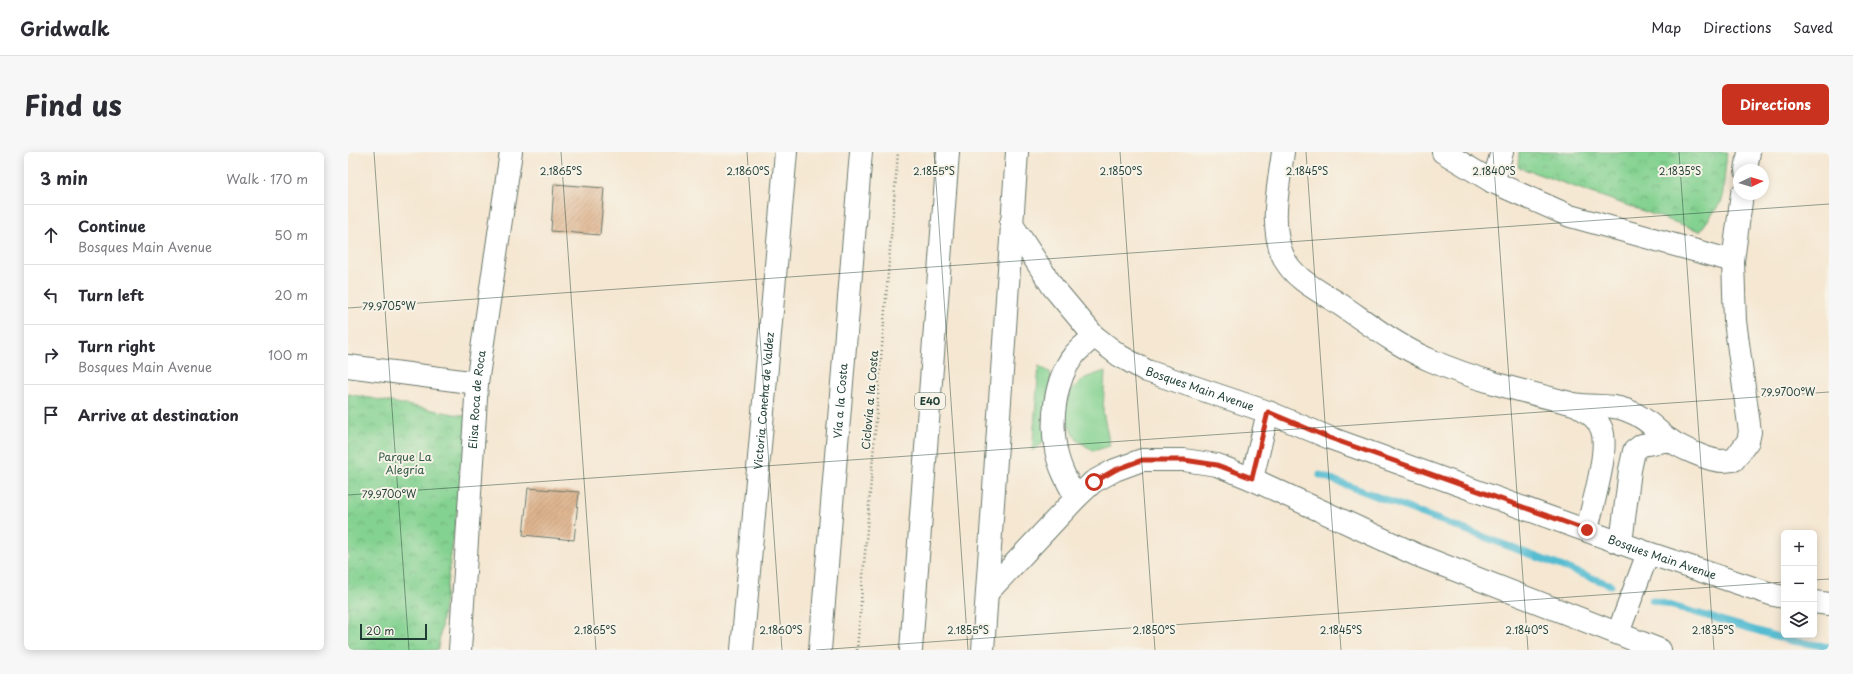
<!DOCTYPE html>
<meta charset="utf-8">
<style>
body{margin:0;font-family:"Playpen Sans",sans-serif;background:#f7f7f7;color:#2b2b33}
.controls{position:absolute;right:12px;bottom:12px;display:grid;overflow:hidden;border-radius:6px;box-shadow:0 2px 10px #0003}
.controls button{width:36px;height:36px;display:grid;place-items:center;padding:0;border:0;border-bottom:1px solid #e1e1e2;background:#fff;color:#2b2b33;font:20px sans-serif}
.compass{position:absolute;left:1385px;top:12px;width:36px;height:36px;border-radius:50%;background:#fff;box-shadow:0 2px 10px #0003;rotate:86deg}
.scale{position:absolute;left:12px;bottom:10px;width:67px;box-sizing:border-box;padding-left:4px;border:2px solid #1f3d34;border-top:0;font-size:11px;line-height:14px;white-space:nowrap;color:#1f3d34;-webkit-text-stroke:3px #f7f3e8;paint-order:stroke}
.stop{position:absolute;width:12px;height:12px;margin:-9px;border:3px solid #c8321e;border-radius:50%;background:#fff}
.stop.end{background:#c8321e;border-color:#fff;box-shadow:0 1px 4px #0008}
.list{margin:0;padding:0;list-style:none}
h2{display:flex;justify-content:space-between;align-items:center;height:52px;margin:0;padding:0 16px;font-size:17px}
h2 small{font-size:13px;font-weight:400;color:#7c7c81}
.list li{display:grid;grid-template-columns:26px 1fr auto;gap:12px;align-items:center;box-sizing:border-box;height:60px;padding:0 16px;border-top:1px solid #e1e1e2}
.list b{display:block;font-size:15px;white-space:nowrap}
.list p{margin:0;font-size:13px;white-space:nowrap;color:#7c7c81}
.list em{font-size:13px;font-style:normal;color:#7c7c81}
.icon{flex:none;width:22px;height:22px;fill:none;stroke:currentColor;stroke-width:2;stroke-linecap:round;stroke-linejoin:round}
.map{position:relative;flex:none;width:1481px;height:498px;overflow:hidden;border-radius:6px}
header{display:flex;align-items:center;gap:24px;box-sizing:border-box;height:56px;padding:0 20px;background:#fff;border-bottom:1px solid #e1e1e2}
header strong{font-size:19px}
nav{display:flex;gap:22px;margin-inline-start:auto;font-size:14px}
.intro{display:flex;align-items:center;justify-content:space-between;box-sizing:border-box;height:96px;padding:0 24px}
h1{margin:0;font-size:28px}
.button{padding:10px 18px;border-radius:6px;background:#c8321e;color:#fff;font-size:14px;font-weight:700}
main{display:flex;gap:24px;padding:0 24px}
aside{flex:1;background:#fff;border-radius:6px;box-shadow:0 2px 10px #0003}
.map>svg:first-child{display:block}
</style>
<header>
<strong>Gridwalk</strong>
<nav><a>Map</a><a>Directions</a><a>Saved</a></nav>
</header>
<div class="intro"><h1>Find us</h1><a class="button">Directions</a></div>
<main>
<aside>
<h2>3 min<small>Walk · 170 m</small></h2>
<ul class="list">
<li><svg class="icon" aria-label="ahead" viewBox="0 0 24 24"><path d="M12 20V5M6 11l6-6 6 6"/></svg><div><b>Continue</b><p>Bosques Main Avenue</p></div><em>50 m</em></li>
<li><svg class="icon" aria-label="left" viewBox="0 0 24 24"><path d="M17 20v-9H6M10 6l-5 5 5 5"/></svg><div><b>Turn left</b></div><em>20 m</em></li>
<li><svg class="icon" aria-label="right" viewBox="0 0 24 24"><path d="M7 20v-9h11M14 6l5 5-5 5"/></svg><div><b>Turn right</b><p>Bosques Main Avenue</p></div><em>100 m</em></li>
<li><svg class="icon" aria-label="arrive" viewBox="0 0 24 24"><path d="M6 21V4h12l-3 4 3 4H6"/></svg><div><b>Arrive at destination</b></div></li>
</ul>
</aside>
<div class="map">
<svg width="1481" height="498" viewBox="0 0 1481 498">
<defs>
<pattern id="park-crowns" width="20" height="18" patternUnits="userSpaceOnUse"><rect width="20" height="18" fill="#84d291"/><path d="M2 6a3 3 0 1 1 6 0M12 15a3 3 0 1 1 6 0" fill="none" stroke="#6bac77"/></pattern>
<pattern id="building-hatch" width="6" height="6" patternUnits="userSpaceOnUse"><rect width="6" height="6" fill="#deb38d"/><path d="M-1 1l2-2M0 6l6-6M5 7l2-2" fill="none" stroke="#b39374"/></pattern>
</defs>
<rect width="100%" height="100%" fill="#f7f3e8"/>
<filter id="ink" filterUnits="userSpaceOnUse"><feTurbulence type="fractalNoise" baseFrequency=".025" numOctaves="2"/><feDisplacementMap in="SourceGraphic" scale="8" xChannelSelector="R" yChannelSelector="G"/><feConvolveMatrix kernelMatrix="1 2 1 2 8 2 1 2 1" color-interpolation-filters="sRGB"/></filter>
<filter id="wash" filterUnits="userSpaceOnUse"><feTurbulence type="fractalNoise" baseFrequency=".012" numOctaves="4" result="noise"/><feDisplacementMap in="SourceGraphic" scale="16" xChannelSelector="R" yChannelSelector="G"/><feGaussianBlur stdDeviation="0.9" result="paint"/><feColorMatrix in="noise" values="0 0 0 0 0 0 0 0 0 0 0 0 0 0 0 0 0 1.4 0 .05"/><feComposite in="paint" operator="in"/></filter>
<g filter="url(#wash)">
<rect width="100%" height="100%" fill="#f5e7d2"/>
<path fill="#84d291" stroke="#528862" d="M691,214L703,221L698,289L684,299Z
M757,219L755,260L762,294L745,299L729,288L719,271L716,259L722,239L737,226Z"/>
<path fill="url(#park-crowns)" stroke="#528862" d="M1171,0H1379L1374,49L1352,79L1170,15Z
M0,242L122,265L90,498H0Z"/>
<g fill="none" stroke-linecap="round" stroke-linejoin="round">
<path stroke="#54bcd1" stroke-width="7" d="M972,323L1263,433
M1304,448L1444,489L1481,495"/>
</g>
<g id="blocks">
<path fill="url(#building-hatch)" d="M206,32L256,36L252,83L203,79Z
M180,336L231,340L226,388L175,383Z"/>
</g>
</g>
<g filter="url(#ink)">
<use href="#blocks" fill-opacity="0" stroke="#6a786b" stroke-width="1"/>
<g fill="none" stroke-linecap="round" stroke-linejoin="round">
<g stroke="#6a786b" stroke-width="24">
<g id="street">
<path d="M935,0C931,32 921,73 935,104C944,126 971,139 990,151C1020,171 1049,194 1082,208C1127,228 1178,240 1226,252C1242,256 1259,251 1278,258C1296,264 1306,276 1320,287C1331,295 1361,309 1374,309C1378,309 1382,308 1386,308L1400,289L1402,280L1387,169L1385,109L1394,42"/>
<path d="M1095,0L1145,30L1222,64L1385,109"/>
<path d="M1398,18L1401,0"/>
<path d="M1145,30L1154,0"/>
<path id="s1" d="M663,71L705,135L746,184L772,204L799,219L920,260L982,286L1300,401L1426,443L1436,445"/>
<path d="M0,214L129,231"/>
<path d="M1229,253C1239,260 1250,266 1254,278C1261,300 1244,354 1239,378"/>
<path d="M904,327L920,260"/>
<path d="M728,346C720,331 711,315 708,298C702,268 707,227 726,203C732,196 740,190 746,184"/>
<path d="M1273,391L1282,318L1286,299L1294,293L1322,288"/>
<path d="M639,441L728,346L745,330L767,318L794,308H836L869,313L904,327L1069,403L1312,498"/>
<path d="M1466,450L1481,452"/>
<path d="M1270,481L1300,401"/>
<path id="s2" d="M112,498L129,231L163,0"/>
<path id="s3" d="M394,498L438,0"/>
</g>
</g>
<g stroke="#6a786b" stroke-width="24">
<g id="secondary">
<path id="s4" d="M472,498L513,0"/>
</g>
</g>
<g stroke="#6a786b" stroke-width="24">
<path id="highway" d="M563,498L600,0
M635,498L669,0"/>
</g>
<path stroke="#6a786b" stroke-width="2.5" stroke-dasharray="1 3" stroke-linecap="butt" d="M509,498L550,0"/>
<use href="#street" stroke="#fff" stroke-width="22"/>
<use href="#secondary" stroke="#fff" stroke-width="22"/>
<use href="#highway" stroke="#fff" stroke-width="22"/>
</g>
</g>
<g fill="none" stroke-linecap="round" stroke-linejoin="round" filter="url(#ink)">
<path stroke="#c8321e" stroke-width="5" d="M746,330L767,318L794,308H836L869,313L904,326L920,260L982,286L1239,378"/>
</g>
<path fill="none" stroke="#1f3d34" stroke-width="1" stroke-opacity="0.45" d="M26,0L61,498M213,0L248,498M399,0L434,498M586,0L620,498M772,0L807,498M958,0L993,498M1145,0L1180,498M1331,0L1366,498M0,156L1481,52M0,343L1481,240M1466,428L1481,427M468,498L1436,430"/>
<g text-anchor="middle" stroke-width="4" stroke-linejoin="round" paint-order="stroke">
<rect fill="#f7f3e8" stroke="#60746a" stroke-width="1" x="567" y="241" width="30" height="16" rx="3"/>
<g font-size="10" font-weight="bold" fill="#1f3d34">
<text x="582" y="253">E40</text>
</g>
<g font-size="11" fill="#1f3d34" stroke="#f7f3e8">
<text dy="4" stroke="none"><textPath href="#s1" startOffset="260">Bosques Main Avenue</textPath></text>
<text dy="4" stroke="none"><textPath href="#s2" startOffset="251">Elisa Roca de Roca</textPath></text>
<text transform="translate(522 248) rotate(-85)" y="4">Ciclovía a la Costa</text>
<text dy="4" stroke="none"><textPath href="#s3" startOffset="250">Victoria Concha de Valdez</textPath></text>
<text dy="4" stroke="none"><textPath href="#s4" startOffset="250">Vía a la Costa</textPath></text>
<text dy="4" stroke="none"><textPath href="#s1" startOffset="752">Bosques Main Avenue</textPath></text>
</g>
<g font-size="11" fill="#335b47" stroke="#f7f3e8">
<text x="57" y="309">Parque La<tspan x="57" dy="13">Alegría</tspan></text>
</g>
</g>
<g font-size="10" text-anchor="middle" fill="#1f3d34" stroke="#f7f3e8" stroke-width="4" stroke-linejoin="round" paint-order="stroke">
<text x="213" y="23">2.1865°S</text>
<text x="400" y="23">2.1860°S</text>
<text x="586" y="23">2.1855°S</text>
<text x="773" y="23">2.1850°S</text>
<text x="959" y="23">2.1845°S</text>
<text x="1146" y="23">2.1840°S</text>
<text x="1332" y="23">2.1835°S</text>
<text x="41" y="158">79.9705°W</text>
<text x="1440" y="244">79.9700°W</text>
<text x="41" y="346">79.9700°W</text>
<text x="247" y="482">2.1865°S</text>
<text x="433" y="482">2.1860°S</text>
<text x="620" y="482">2.1855°S</text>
<text x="806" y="482">2.1850°S</text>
<text x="993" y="482">2.1845°S</text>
<text x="1179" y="482">2.1840°S</text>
<text x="1365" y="482">2.1835°S</text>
</g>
</svg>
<div class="controls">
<button>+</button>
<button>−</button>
<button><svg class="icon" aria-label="layers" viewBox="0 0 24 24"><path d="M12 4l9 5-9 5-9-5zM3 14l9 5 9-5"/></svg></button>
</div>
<svg class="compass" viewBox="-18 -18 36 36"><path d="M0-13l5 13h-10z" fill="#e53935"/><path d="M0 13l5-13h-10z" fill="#7c7c81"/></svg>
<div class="scale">20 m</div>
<div class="stop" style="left:746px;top:330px"></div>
<div class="stop end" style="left:1239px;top:378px"></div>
</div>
</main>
